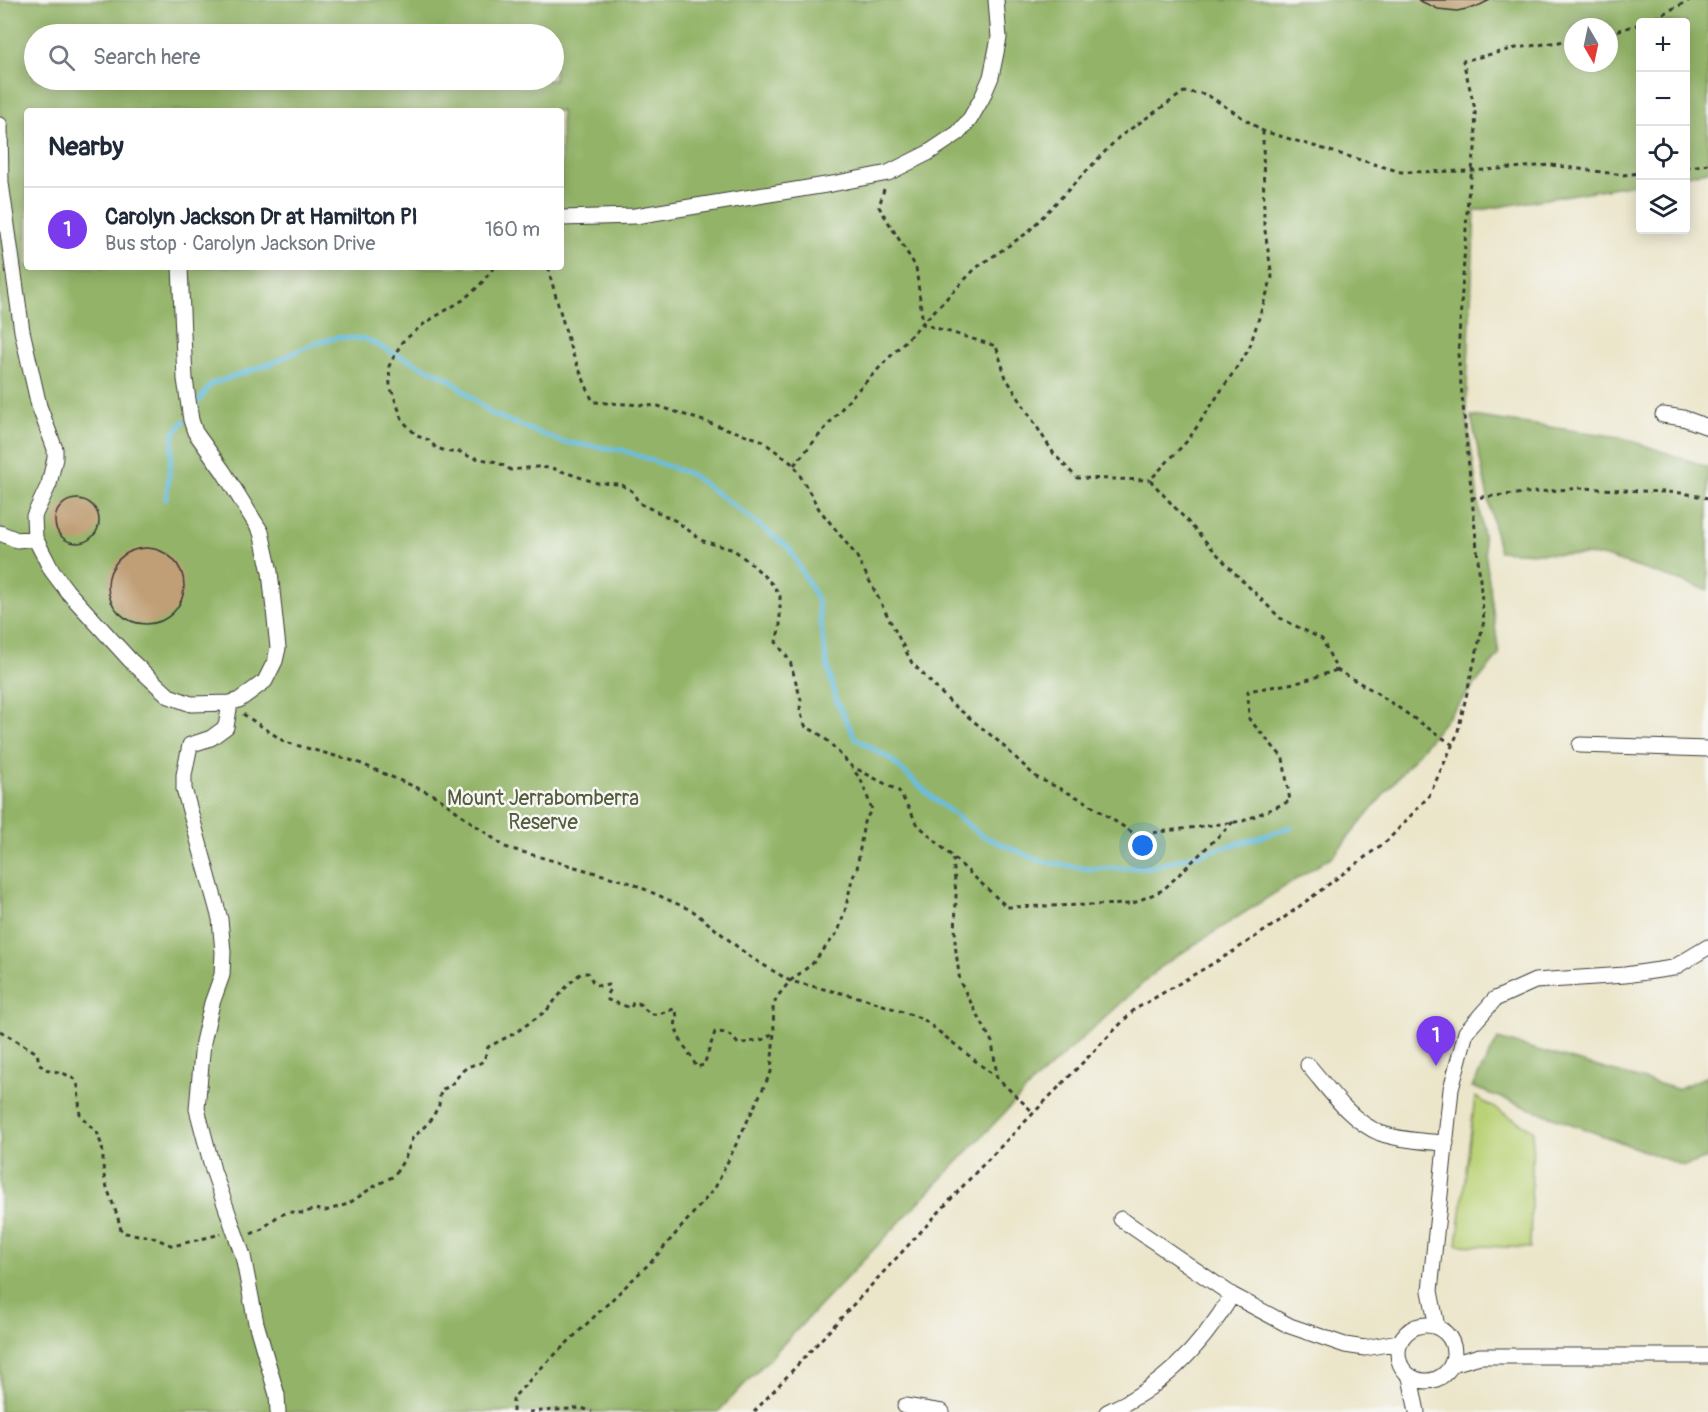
<!DOCTYPE html>
<meta charset="utf-8">
<style>
body{margin:0;font-family:Pangolin,sans-serif;background:#f6f6f7;color:#1f2937}
.controls{position:absolute;right:18px;top:18px;display:grid;overflow:hidden;border-radius:6px;box-shadow:0 3px 15px #0003}
.controls button{width:54px;height:54px;display:grid;place-items:center;padding:0;border:0;border-bottom:2px solid #e0e1e3;background:#fff;color:#1f2937;font:30px sans-serif}
.compass{position:absolute;left:1564px;top:18px;width:54px;height:54px;border-radius:50%;background:#fff;box-shadow:0 3px 15px #0003;rotate:171deg}
.you{position:absolute;left:1143px;top:846px;width:21px;height:21px;margin:-15px;border:4px solid #fff;border-radius:50%;background:#1a73e8;box-shadow:0 0 0 9px #1a73e833}
.badge{display:grid;place-items:center;width:39px;height:39px;border-radius:50%;background:#7c3aed;color:#fff;font-size:20px;font-weight:700}
.pin{position:absolute;translate:-50% -50px;filter:drop-shadow(0 2px 3px #0008)}
.pin::after{content:'';position:absolute;top:32px;width:21px;height:18px;background:inherit;clip-path:polygon(0 0,100% 0,50% 100%)}
.list{margin:0;padding:0;list-style:none}
h2{display:flex;justify-content:space-between;align-items:center;height:78px;margin:0;padding:0 24px;font-size:26px}
h2 small{font-size:20px;font-weight:400;color:#747a83}
.list li{display:grid;grid-template-columns:39px 1fr auto;gap:18px;align-items:center;box-sizing:border-box;height:84px;padding:0 24px;border-top:2px solid #e0e1e3}
.list b{display:block;font-size:22px;white-space:nowrap}
.list p{margin:0;font-size:20px;white-space:nowrap;color:#747a83}
.list em{font-size:20px;font-style:normal;color:#747a83}
.icon{flex:none;width:33px;height:33px;fill:none;stroke:currentColor;stroke-width:2;stroke-linecap:round;stroke-linejoin:round}
.map{position:relative;flex:none;width:1708px;height:1412px;overflow:hidden}
.search{position:absolute;background:#fff;box-shadow:0 3px 15px #0003;left:24px;top:24px;width:540px;height:66px;display:flex;align-items:center;gap:15px;box-sizing:border-box;padding:0 21px;border-radius:33px;color:#747a83;font-size:22px}
.panel{position:absolute;background:#fff;box-shadow:0 3px 15px #0003;left:24px;top:108px;width:540px;height:162px;border-radius:6px}
.map>svg:first-child{display:block}
</style>
<div class="map">
<svg width="1708" height="1412" viewBox="0 0 1708 1412">
<rect width="100%" height="100%" fill="#f6f6f2"/>
<filter id="ink" filterUnits="userSpaceOnUse"><feTurbulence type="fractalNoise" baseFrequency=".0167" numOctaves="2"/><feDisplacementMap in="SourceGraphic" scale="12" xChannelSelector="R" yChannelSelector="G"/><feConvolveMatrix kernelMatrix="1 2 1 2 8 2 1 2 1" color-interpolation-filters="sRGB"/></filter>
<filter id="wash" filterUnits="userSpaceOnUse"><feTurbulence type="fractalNoise" baseFrequency=".008" numOctaves="4" result="noise"/><feDisplacementMap in="SourceGraphic" scale="24" xChannelSelector="R" yChannelSelector="G"/><feGaussianBlur stdDeviation="1.35" result="paint"/><feColorMatrix in="noise" values="0 0 0 0 0 0 0 0 0 0 0 0 0 0 0 0 0 1.4 0 .05"/><feComposite in="paint" operator="in"/></filter>
<g filter="url(#wash)">
<rect width="100%" height="100%" fill="#ebe5c9"/>
<path fill="#bad276" stroke="#6b7749" stroke-width="1.5" d="M1475,1097L1533,1130L1530,1248L1457,1245Z"/>
<path fill="#93b467" stroke="#586842" stroke-width="1.5" fill-rule="evenodd" d="M0,0H1708V171L1686,175V22H1640V183L1475,211L1466,410L1499,655L1334,855L1163,965L1034,1082L718,1412H0ZM1573,27H1609V63H1573ZM34,34H554V80H34ZM27,111H561V267H27Z
M1471,416L1620,437L1708,467V590L1602,556L1499,551Z
M1498,1039L1677,1089L1708,1076V1158L1684,1166L1472,1087Z"/>
<g fill="none" stroke-linecap="round" stroke-linejoin="round">
<path stroke="#66bee3" stroke-width="4.5" d="M199,401L211,384L273,363L310,345L339,337L366,339L387,350L448,378L492,414L562,442L622,450L690,474L736,507L789,548L817,599L826,659L836,700L855,738L889,758L934,799L981,835L1040,861L1089,869L1151,867L1258,838L1291,827
M166,499L174,433L184,421"/>
</g>
<g id="blocks">
<path fill="#c09f76" d="M1418,0H1490L1476,7L1457,11L1438,9Z
M55 521a22 22 0 1 1 44 0a22 22 0 1 1-44 0Z
M108 586a38 38 0 1 1 76 0a38 38 0 1 1-76 0Z"/>
</g>
</g>
<g filter="url(#ink)">
<use href="#blocks" fill-opacity="0" stroke="#3b3a36" stroke-width="1.5"/>
<g fill="none" stroke-linecap="round" stroke-linejoin="round">
<g stroke="#3b3a36" stroke-width="17">
<path id="minor" d="M0,125L1,183L22,331L39,406L55,449V458L49,484L34,516L35,538L52,571L67,591L130,660L169,696L191,704L230,703L239,700L265,681L275,661L278,648L270,572L261,532L223,471L195,432L191,420L185,379L180,267
M561,218L635,216L832,184L888,173L928,153L958,133L970,119L982,98L991,77L999,38L996,0
M1663,415L1683,418L1708,427
M0,533L17,540L35,538
M230,703L226,727L211,738L190,745L184,775V789L220,919L223,952L222,975L212,1003L203,1042L197,1109L213,1170L243,1256L256,1323L277,1395L278,1412
M1580,745L1708,749
M1308,1065C1329,1089 1349,1120 1380,1133C1396,1139 1428,1142 1446,1143
M1121,1219L1232,1295L1290,1326L1345,1345L1365,1348L1399,1342
M1398 1353a28 28 0 1 1 56 0a28 28 0 1 1-56 0Z
M1437,1327L1430,1291L1451,1089L1466,1032L1495,999L1535,981L1625,975L1673,968L1708,947
M1452,1364L1480,1356H1708
M1410,1377L1417,1412
M905,1406L942,1412
M1107,1412C1162,1388 1202,1346 1232,1295"/>
</g>
<path stroke="#3b3a36" stroke-width="3" stroke-dasharray="4.5 4.5" stroke-linecap="butt" d="M1647,22L1690,0
M1609,33L1640,24
M1263,131L1264,224L1272,277L1249,349L1188,440L1150,480L1227,565L1280,618L1322,639L1337,670L1374,691L1453,745
M1686,168L1708,164
M884,189L879,207L916,267L923,324L996,346L1006,378L1054,454L1077,478L1150,480
M494,267L480,285L463,300L425,323L402,342L389,366L390,386L403,421L417,436L429,440L436,448L450,452H461L470,457L497,462L511,470L537,467L552,468L597,483L620,484L632,491L639,503L676,521L703,541L734,550L754,566L773,585L780,596V626L776,642L790,661L801,700L800,709L803,721L806,727L818,733L829,742L851,766L899,791L918,825L1007,907L1131,904L1163,890L1233,822
M550,267L549,272L571,350L593,402L658,406L761,440L794,465L819,509L856,555L912,663L950,702L998,741L1036,777L1083,800L1136,835L1243,821L1290,801L1283,758L1249,719L1248,691L1300,682L1337,670
M794,465L854,394L976,268L1027,233L1119,137L1184,92L1206,94L1263,131L1401,172L1471,171L1551,165L1623,175L1640,173
M1471,498L1581,488L1683,493L1708,498
M243,714L285,742L357,762L436,796L505,847L631,883L693,911L750,957L790,981L866,999L923,1019L997,1078L1034,1113
M953,858L956,894L955,944L960,982L992,1042L997,1076
M0,1031L37,1053L39,1063L44,1069L63,1073L74,1079L78,1086L80,1115L98,1134C98,1139 101,1141 102,1147C104,1158 102,1169 105,1180C109,1197 118,1213 121,1231L125,1233L152,1237L173,1246L221,1234
M251,1234L262,1229L278,1216L289,1212L303,1213L315,1209L325,1211L348,1204L373,1187L394,1176L405,1158L412,1139L431,1120L439,1105L440,1095L443,1089C457,1084 455,1076 465,1069C479,1059 482,1071 488,1047L515,1033L546,1011L568,985L581,973H588L594,984L600,986L608,985L610,989L607,994L608,1000L631,1008L633,1003H638C641,1005 646,1011 650,1013C658,1017 667,1010 675,1009C679,1016 674,1020 676,1028C680,1045 691,1052 696,1067L704,1065L715,1032C726,1032 732,1035 738,1044L765,1039L774,1032
M513,1412V1398L541,1368L652,1261L715,1188L771,1072L774,1032L773,1007L777,997L790,981L812,964L838,932L845,911L852,879L857,869L864,822L872,809L861,780L852,768
M529,1412L582,1408L592,1412
M754,1412L976,1172L1134,1010L1229,954L1281,920L1388,840L1429,796L1457,735L1484,621L1458,354L1468,197L1476,142L1475,109L1463,61L1516,48L1573,40"/>
<use href="#minor" stroke="#fff" stroke-width="15"/>
</g>
</g>
<g text-anchor="middle" stroke-width="5" stroke-linejoin="round" paint-order="stroke">
<g font-size="21" fill="#535c3c" stroke="#f6f6f2">
<text x="543" y="805">Mount Jerrabomberra<tspan x="543" dy="24">Reserve</tspan></text>
</g>
</g>
</svg>
<div class="controls">
<button>+</button>
<button>−</button>
<button><svg class="icon" aria-label="locate" viewBox="0 0 24 24"><circle cx="12" cy="12" r="6"/><path d="M12 2v4M12 18v4M2 12h4M18 12h4"/></svg></button>
<button><svg class="icon" aria-label="layers" viewBox="0 0 24 24"><path d="M12 4l9 5-9 5-9-5zM3 14l9 5 9-5"/></svg></button>
</div>
<svg class="compass" viewBox="-18 -18 36 36"><path d="M0-13l5 13h-10z" fill="#e53935"/><path d="M0 13l5-13h-10z" fill="#747a83"/></svg>
<div class="you"></div>
<div class="pin badge" style="left:1436px;top:1066px">1</div>
<div class="search"><svg class="icon" aria-label="search" viewBox="0 0 24 24"><circle cx="10" cy="10" r="6"/><path d="M15 15l6 6"/></svg>Search here</div>
<section class="panel">
<h2>Nearby<small></small></h2>
<ul class="list">
<li><span class="badge">1</span><div><b>Carolyn Jackson Dr at Hamilton Pl</b><p>Bus stop · Carolyn Jackson Drive</p></div><em>160 m</em></li>
</ul>
</section>
</div>
